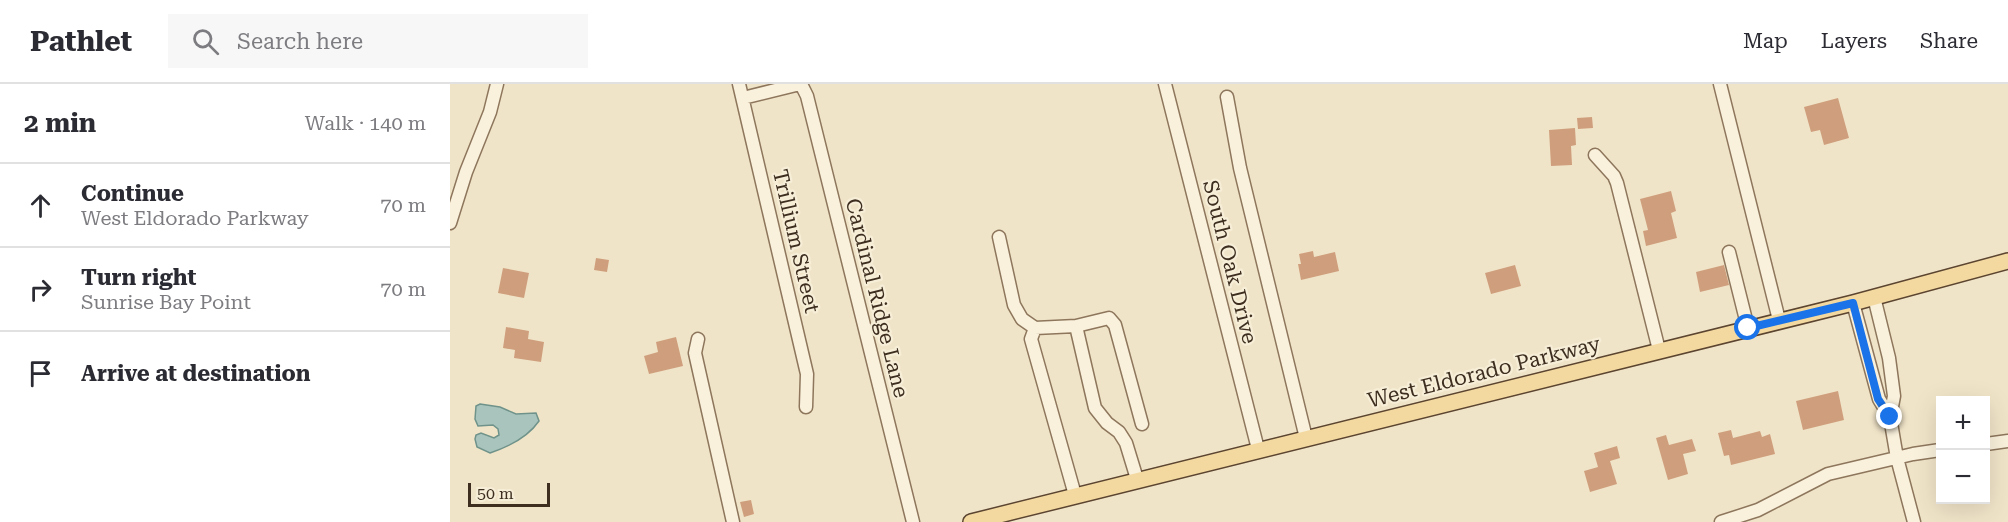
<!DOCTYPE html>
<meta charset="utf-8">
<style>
body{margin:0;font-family:"Roboto Serif",serif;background:#f7f7f7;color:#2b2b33}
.controls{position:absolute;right:18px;bottom:18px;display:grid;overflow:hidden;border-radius:0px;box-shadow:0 6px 24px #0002}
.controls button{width:54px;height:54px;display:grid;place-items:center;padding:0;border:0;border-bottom:2px solid #e1e1e2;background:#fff;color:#2b2b33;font:30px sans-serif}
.scale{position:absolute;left:18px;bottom:15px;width:82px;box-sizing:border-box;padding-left:6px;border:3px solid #3d2e20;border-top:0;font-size:16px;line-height:21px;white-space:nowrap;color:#3d2e20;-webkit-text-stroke:4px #f7eed8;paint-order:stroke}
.stop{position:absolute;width:18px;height:18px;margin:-14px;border:4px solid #1a73e8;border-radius:50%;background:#fff}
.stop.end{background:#1a73e8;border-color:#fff;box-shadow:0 2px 6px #0008}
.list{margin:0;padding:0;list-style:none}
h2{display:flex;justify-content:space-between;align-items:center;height:78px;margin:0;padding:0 24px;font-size:26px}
h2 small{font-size:20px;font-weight:400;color:#7c7c81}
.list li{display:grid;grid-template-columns:39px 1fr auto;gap:18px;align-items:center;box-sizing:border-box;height:84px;padding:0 24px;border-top:2px solid #e1e1e2}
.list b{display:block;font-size:22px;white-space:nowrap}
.list p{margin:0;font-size:20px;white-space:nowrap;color:#7c7c81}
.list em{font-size:20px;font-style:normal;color:#7c7c81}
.icon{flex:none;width:33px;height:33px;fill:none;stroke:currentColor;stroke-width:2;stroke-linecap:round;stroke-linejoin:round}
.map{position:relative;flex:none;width:1558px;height:438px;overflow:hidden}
header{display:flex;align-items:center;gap:36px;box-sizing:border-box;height:84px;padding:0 30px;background:#fff;border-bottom:2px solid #e1e1e2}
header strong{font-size:28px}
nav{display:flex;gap:33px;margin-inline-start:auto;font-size:21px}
.search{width:420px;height:54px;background:#f7f7f7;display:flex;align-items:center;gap:15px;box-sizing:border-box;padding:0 21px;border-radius:0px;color:#7c7c81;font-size:22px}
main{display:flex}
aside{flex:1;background:#fff}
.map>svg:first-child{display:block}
</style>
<header>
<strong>Pathlet</strong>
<div class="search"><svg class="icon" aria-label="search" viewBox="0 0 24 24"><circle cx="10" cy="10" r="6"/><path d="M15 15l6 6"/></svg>Search here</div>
<nav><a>Map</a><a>Layers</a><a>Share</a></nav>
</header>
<main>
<aside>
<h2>2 min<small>Walk · 140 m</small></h2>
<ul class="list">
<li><svg class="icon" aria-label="ahead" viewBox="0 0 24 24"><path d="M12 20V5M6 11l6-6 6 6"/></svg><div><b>Continue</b><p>West Eldorado Parkway</p></div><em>70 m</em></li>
<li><svg class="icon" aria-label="right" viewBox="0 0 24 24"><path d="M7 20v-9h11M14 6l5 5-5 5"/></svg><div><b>Turn right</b><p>Sunrise Bay Point</p></div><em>70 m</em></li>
<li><svg class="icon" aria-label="arrive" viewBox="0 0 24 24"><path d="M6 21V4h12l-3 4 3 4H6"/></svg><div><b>Arrive at destination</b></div></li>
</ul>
</aside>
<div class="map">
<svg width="1558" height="438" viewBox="0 0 1558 438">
<rect width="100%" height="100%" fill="#f0e4c8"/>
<path fill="#a9c4bc" stroke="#6f938a" stroke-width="1.5" d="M30,320L50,323L66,330L86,329L89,337C78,353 58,363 40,369L27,363L25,355L26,351L31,349L44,354L49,351L48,345L43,341L28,342L25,335L26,322Z"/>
<path fill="#cf9f7d" d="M1388,14L1399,54L1374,61L1370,46L1361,48L1354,23Z
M1142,33L1143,44L1128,45L1127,34Z
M1125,44L1126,61L1121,62L1122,81L1101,82L1099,46Z
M1221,107L1226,127L1221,129L1227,154L1196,162L1193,147L1198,146L1190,115Z
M863,167L864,173L885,168L889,187L851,196L848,180H851L849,170Z
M146,174L159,176L157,188L144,186Z
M1065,181L1071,202L1041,210L1035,189Z
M1274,181L1279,201L1250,208L1246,188Z
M53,184L79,189L74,214L48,209Z
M56,243L79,247L78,255L94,258L91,278L64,274L65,266L53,264Z
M226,253L233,282L199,290L194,272L208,268L206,258Z
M1388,307L1394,336L1353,346L1346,317Z
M1281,346L1283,354L1310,347L1312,353L1320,350L1325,370L1281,381L1279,371L1274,372L1268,349Z
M1216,351L1219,361L1242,355L1246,367L1233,370L1238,390L1218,396L1206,354Z
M1167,362L1170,374L1160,377L1167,400L1140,408L1134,387L1148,383L1144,369Z
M301,416L304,430L294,433L290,418Z"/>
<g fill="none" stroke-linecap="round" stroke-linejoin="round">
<g stroke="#8d765c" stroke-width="15">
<path id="minor" d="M289,0L357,290L356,323
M351,0L357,12L463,438
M715,0L808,365
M1270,0L1329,236
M777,13L790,84L856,354
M293,14L350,0
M1145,71L1164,92L1167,99L1209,266
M0,139L16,88L40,28L47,0
M549,153L564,221L572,235L585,244L626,242L659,234L665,241L692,340
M1279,168L1298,244
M1424,213L1439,274L1444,312L1440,333L1447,374L1464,438
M1403,219L1429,315L1440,333
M626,242L645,324L657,339L669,348L676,359L687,395
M585,244L581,255L625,411
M248,255L245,269L283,438
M1536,360L1558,357
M1271,438L1308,426L1378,390L1463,370L1490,366"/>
</g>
<g stroke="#5b4430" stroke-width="18">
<path id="major" d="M521,438L1403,219L1558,177"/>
</g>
<use href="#minor" stroke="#faf1dc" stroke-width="12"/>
<use href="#major" stroke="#f3d9a0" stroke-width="15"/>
</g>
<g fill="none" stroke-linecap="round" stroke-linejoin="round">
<path stroke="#1a73e8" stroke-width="8" d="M1298,244L1403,219L1428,315L1440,333"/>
</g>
<g text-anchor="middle" stroke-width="4.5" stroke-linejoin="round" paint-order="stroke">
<g font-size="21" fill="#3d2e20" stroke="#f7eed8">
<text transform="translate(346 157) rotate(77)" y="7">Trillium Street</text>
<text transform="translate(780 178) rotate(76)" y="7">South Oak Drive</text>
<text transform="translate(427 214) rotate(76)" y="7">Cardinal Ridge Lane</text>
<text transform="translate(1034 288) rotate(-14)" y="7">West Eldorado Parkway</text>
</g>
</g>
</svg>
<div class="controls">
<button>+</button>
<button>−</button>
</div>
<div class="scale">50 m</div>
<div class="stop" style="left:1298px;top:244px"></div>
<div class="stop end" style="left:1440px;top:333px"></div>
</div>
</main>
